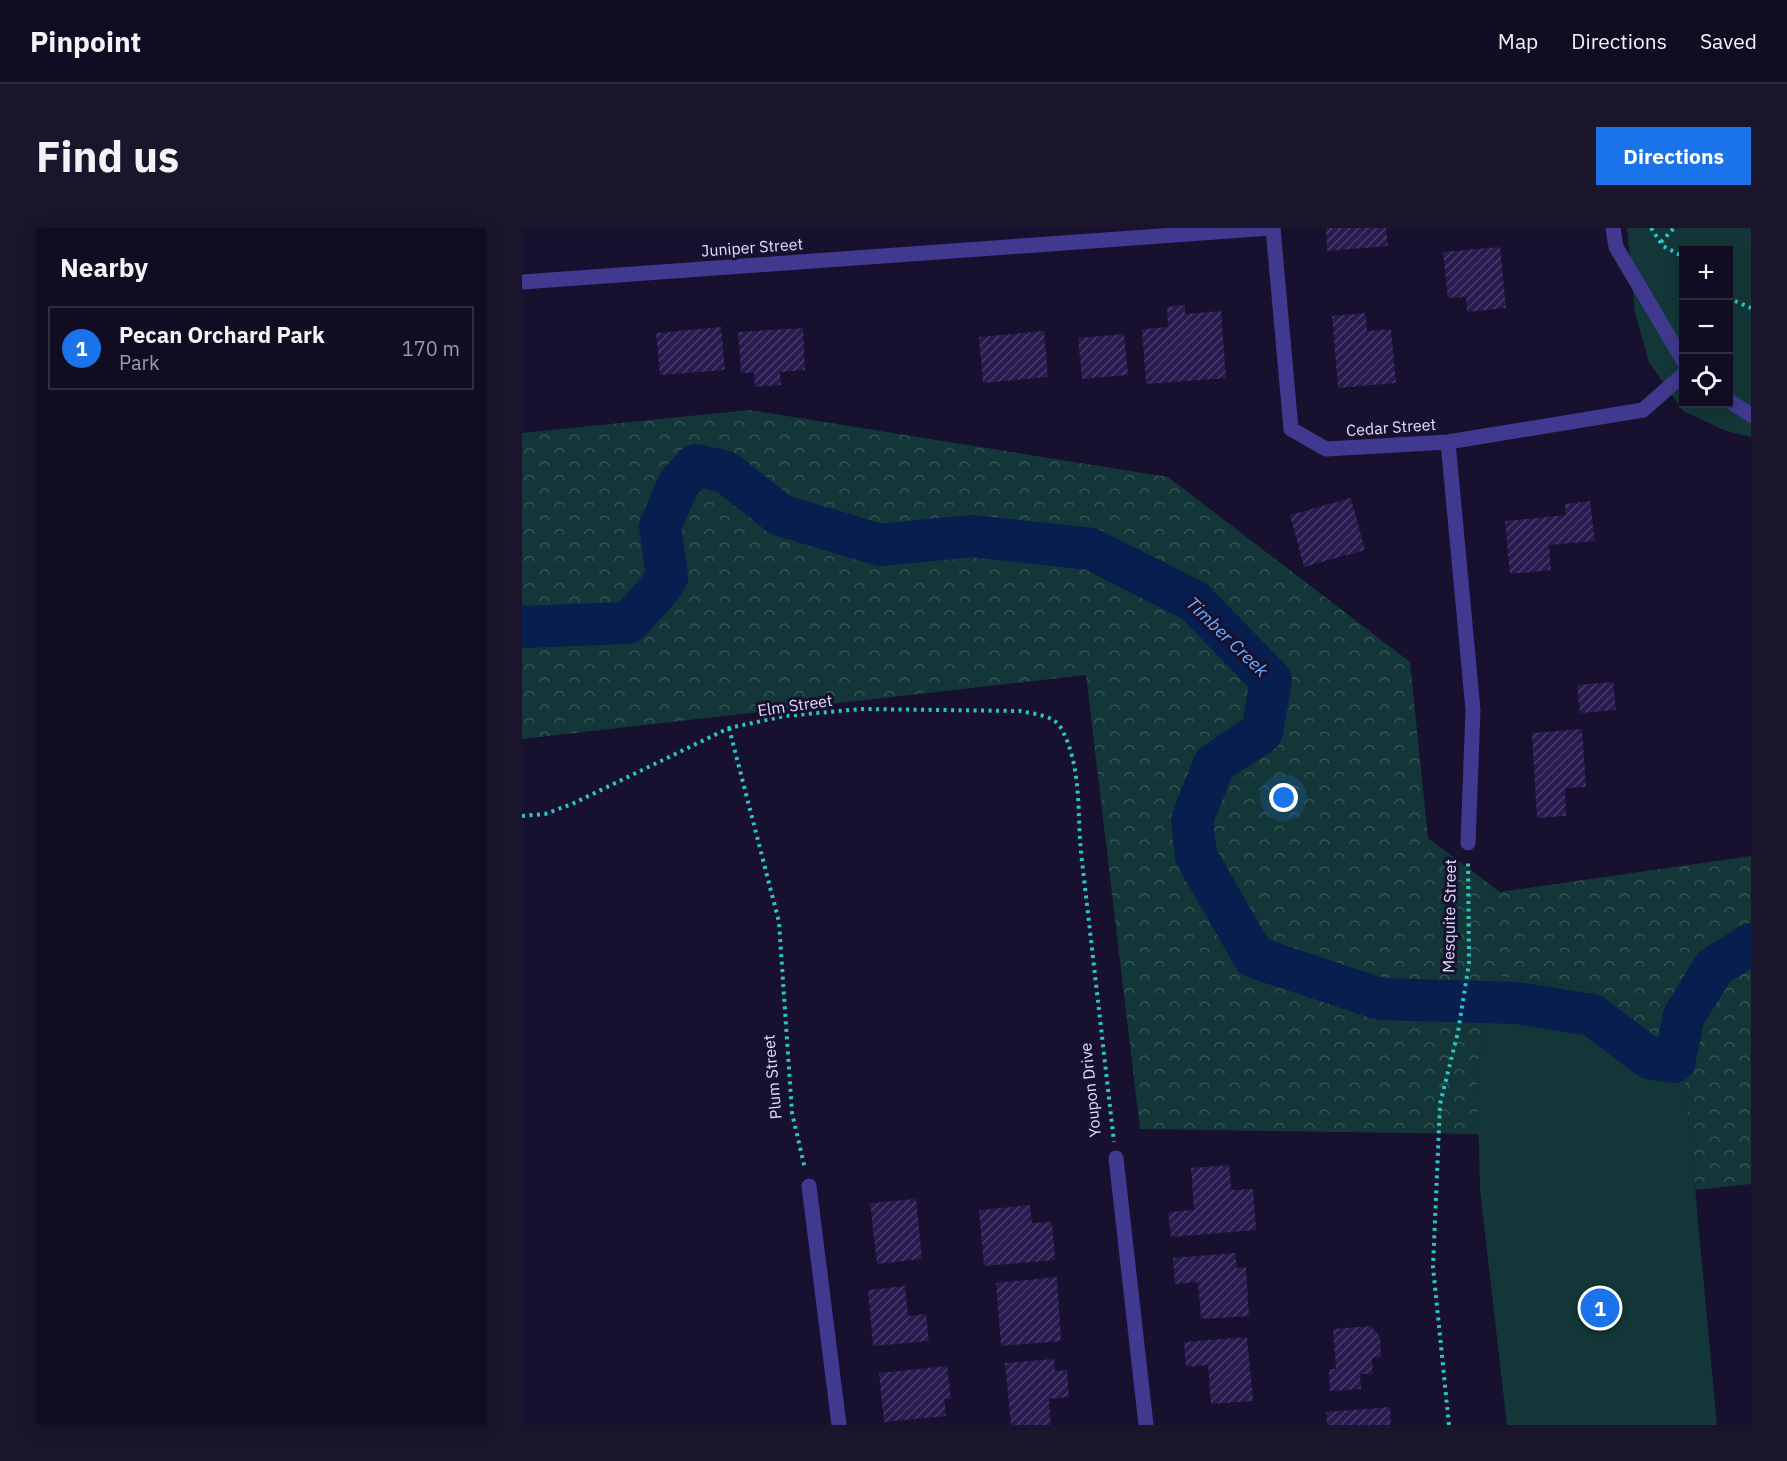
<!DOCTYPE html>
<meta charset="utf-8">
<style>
body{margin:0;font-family:"IBM Plex Sans",sans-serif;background:#1a152a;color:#f1f3f6}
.controls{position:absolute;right:18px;top:18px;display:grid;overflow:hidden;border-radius:0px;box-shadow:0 3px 15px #0003}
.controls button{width:54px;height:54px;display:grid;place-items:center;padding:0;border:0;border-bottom:2px solid #302c40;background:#110c22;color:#f1f3f6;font:30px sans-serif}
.you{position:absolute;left:762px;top:570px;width:21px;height:21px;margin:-15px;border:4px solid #fff;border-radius:50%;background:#1a73e8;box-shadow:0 0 0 9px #1a73e833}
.badge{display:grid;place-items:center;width:39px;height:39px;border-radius:50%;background:#1a73e8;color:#fff;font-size:20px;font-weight:700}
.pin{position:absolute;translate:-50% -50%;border:3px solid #fff;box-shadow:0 2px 6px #0006}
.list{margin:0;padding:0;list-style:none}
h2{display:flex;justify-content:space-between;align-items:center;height:78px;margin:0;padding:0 24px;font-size:26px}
h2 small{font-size:20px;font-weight:400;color:#9c9ba5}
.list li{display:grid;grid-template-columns:39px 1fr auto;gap:18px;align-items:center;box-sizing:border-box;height:84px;margin:0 12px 12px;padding:0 12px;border:2px solid #302c40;border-radius:0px}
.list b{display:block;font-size:22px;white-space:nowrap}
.list p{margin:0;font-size:20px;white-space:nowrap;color:#9c9ba5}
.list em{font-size:20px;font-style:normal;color:#9c9ba5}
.icon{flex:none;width:33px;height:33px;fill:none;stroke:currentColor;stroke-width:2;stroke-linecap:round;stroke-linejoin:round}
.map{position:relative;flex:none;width:1229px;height:1197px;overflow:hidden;border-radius:0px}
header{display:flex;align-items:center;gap:36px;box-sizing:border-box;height:84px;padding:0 30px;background:#110c22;border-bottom:2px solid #302c40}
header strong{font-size:28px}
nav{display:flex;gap:33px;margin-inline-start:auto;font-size:21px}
.intro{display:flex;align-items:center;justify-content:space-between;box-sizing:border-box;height:144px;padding:0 36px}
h1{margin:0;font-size:42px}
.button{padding:15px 27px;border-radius:0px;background:#1a73e8;color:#fff;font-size:21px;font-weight:700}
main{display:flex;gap:36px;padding:0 36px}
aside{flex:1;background:#110c22;border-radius:0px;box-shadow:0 3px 15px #0003}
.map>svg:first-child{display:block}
</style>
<header>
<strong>Pinpoint</strong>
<nav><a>Map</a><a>Directions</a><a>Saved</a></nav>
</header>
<div class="intro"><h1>Find us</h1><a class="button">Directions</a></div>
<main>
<aside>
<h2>Nearby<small></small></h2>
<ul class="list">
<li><span class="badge">1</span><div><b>Pecan Orchard Park</b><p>Park</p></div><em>170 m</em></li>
</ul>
</aside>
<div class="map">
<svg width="1229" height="1197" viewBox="0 0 1229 1197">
<defs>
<pattern id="forest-crowns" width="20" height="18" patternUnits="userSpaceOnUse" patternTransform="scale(1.5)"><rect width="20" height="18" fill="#133738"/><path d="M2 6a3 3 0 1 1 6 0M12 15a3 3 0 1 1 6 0" fill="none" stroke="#355456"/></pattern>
<pattern id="building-hatch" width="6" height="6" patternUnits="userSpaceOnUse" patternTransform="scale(1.5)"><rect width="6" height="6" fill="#281b50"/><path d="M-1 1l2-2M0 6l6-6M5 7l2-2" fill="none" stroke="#473c6a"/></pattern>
</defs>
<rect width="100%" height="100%" fill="#17102e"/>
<path fill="url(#forest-crowns)" d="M227,182L646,249L888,434L906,610L978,664L1229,628V956L1173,962L1159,811L1133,810L1098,793L1067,760L973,748L955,840L957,906L618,901L564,447L0,511V205Z"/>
<path fill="#133738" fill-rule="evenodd" d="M1105,0H1229V209L1204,203L1161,183L1127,134L1113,85ZM1162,22H1206V176H1162Z
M973,748L1067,760L1098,793L1133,810H1159L1195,1197H985L958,962L955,840Z"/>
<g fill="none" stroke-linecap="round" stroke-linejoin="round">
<path stroke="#081e4f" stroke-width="42" d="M0,399L106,395L134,365L145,349L138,298L157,255L174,237L204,244L258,287L358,317L450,308L569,321L672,373L749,452L740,504L692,536L670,592L674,628L732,729L858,771L994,775L1070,787L1127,830L1152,834L1162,788L1192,739L1229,716"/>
</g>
<path fill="url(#building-hatch)" d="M804,0H864L866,18L805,23Z
M978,19L984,80L945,84L944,69L926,70L921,24Z
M663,77V86L699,83L704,150L624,156L620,101L646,99L645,79Z
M843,85L845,103L869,101L874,155L816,160L810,88Z
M199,99L203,142L138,147L134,105Z
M281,100L283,142L258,144L259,157L233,159L232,145H219L216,104Z
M522,103L526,149L461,155L457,109Z
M602,106L606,147L560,151L556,110Z
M829,270L843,322L782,339L768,287Z
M1068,273L1073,313L1027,317L1029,342L988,346L983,293L1044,287L1043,276Z
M1091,454L1094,482L1058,485L1055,457Z
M1060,501L1064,559L1043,560L1044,588L1015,590L1010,505Z
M707,937L709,962L731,961L734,1002L649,1009L646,984L672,982L669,940Z
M394,971L400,1031L355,1036L348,975Z
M508,977L510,995L530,994L533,1032L462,1038L457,982Z
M713,1025L715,1040L724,1039L727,1088L679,1091L676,1054L653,1056L651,1030Z
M535,1049L539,1113L479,1118L474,1055Z
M383,1058L386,1088L404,1086L407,1113L351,1118L346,1062Z
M849,1098L858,1109L859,1129L850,1130L851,1146H838L839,1161L808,1163L807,1141H814L811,1101Z
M725,1109L731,1173L689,1176L686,1137L664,1139L662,1114Z
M532,1131L533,1143L545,1142L547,1169L527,1171L529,1197H489L483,1135Z
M425,1138L429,1171H422L424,1188L362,1194L357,1145Z
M868,1179L869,1197H805L804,1184Z"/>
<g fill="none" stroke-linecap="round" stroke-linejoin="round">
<path stroke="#2ac6c5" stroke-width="4" stroke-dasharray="3 4.5" stroke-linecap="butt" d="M1129,0L1141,18L1162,29
M1139,14L1152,0
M1206,70L1229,80
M207,500L257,694L270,885L283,941
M0,588L23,586L50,576L207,500L263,488L339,481L498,483C511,486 532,487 539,500C560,538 555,583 559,624C570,721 581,817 592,914
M927,1197L911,1039L918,876L936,804L947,735L946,631"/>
<path stroke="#41398f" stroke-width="15" d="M751,0L769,201L804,221L926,214L1121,182L1162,146
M1091,0L1094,19L1162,134
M0,54L749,0
M1206,172L1229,187
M926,214L951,482L946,615
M594,930L624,1197
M287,958L317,1197"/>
</g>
<g text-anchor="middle" stroke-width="6" stroke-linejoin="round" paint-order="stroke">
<g font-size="16" fill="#e2ddff" stroke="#17102e">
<text transform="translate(230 19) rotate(-4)" y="6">Juniper Street</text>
<text transform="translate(869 199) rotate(-4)" y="6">Cedar Street</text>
<text transform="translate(273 477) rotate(-8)" y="6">Elm Street</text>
<text transform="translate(927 688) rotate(-89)" y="6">Mesquite Street</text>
<text transform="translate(250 849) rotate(-95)" y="6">Plum Street</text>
<text transform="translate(568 862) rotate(-96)" y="6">Youpon Drive</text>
</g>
<g font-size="18" font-style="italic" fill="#6bb3ff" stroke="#17102e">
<text transform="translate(705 409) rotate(44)" y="6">Timber Creek</text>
</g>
</g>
</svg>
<div class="controls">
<button>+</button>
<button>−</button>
<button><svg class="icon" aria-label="locate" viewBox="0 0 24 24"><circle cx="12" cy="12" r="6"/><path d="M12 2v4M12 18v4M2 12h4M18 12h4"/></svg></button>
</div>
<div class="you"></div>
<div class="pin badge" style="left:1078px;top:1080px">1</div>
</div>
</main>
